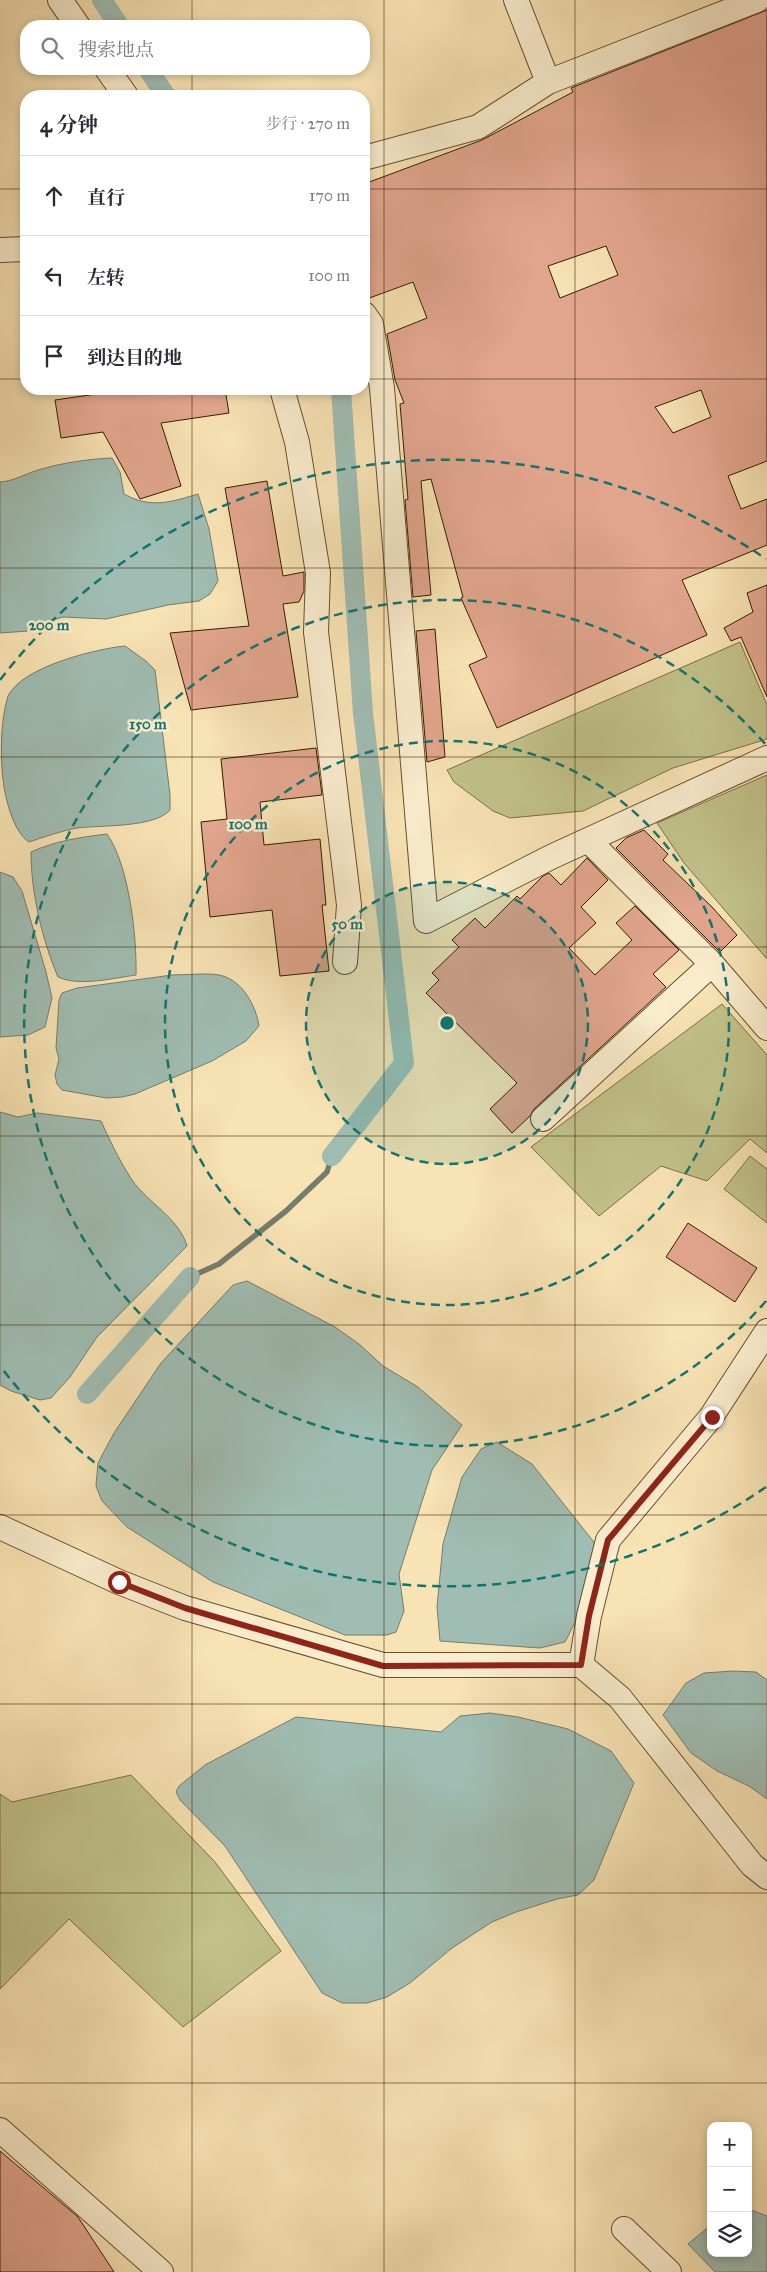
<!DOCTYPE html>
<html lang="zh">
<meta charset="utf-8">
<style>
body{margin:0;font-family:"IM FELL Great Primer","Noto Serif SC",serif;background:#f7f7f7;color:#2b2b33}
.controls{position:absolute;right:15px;bottom:15px;display:grid;overflow:hidden;border-radius:10px;box-shadow:0 2px 8px #0003}
.controls button{width:45px;height:45px;display:grid;place-items:center;padding:0;border:0;border-bottom:1px solid #e1e1e2;background:#fff;color:#2b2b33;font:25px sans-serif}
.stop{position:absolute;width:15px;height:15px;margin:-11px;border:4px solid #8f2418;border-radius:50%;background:#fff}
.stop.end{background:#8f2418;border-color:#fff;box-shadow:0 1px 5px #0008}
.list{margin:0;padding:0;list-style:none}
h2{display:flex;justify-content:space-between;align-items:center;height:65px;margin:0;padding:0 20px;font-size:21px}
h2 small{font-size:16px;font-weight:400;color:#7c7c81}
.list li{display:grid;grid-template-columns:32px 1fr auto;gap:15px;align-items:center;box-sizing:border-box;height:80px;padding:0 20px;border-top:1px solid #e1e1e2}
.list b{display:block;font-size:19px;white-space:nowrap}
.list em{font-size:16px;font-style:normal;color:#7c7c81}
.icon{flex:none;width:28px;height:28px;fill:none;stroke:currentColor;stroke-width:2;stroke-linecap:round;stroke-linejoin:round}
.map{position:relative;flex:none;width:767px;height:2272px;overflow:hidden}
.search{position:absolute;background:#fff;box-shadow:0 2px 8px #0003;left:20px;top:20px;width:350px;height:55px;display:flex;align-items:center;gap:12px;box-sizing:border-box;padding:0 18px;border-radius:20px;color:#7c7c81;font-size:19px}
.panel{position:absolute;background:#fff;box-shadow:0 2px 8px #0003;left:20px;top:90px;width:350px;height:305px;border-radius:20px}
.map>svg:first-child{display:block}
</style>
<div class="map">
<svg width="767" height="2272" viewBox="0 0 767 2272">
<rect width="100%" height="100%" fill="#f8e3b4"/>
<filter id="stains"><feTurbulence type="fractalNoise" baseFrequency=".004" numOctaves="4"/><feColorMatrix values="0 0 0 0 .2 0 0 0 0 .09 0 0 0 0 .02 0 0 0 .5 -.17"/></filter>
<radialGradient id="worn" r=".72"><stop offset=".6" stop-color="#630" stop-opacity="0"/><stop offset="1" stop-color="#630" stop-opacity=".3"/></radialGradient>
<path fill="#c2c28a" stroke="#7c6f46" d="M740,642L767,705V739L673,768L583,811L510,818L493,811L454,782L447,770Z
M767,775V959L684,863L657,823Z
M722,1004L767,1055V1153L750,1139L707,1181L661,1166L599,1216L531,1147Z
M750,1156L767,1169V1223L724,1189Z
M131,1775L215,1862L281,1951L183,2027L69,1919L0,1989V1794L12,1802Z"/>
<path fill="#9fbdb3" stroke="#757d6c" d="M112,458L120,472L124,494C151,509 171,502 198,494L209,529L218,581L210,594L199,601L168,605L106,619L63,617L45,622L42,630L0,633V482C14,481 25,474 38,470C61,463 88,459 112,458Z
M125,646L146,661L155,670L170,795V810C154,828 101,825 77,828C61,831 44,837 29,842C14,832 7,804 4,787C0,759 0,722 8,696C22,667 95,649 125,646Z
M107,834C129,865 137,937 136,975C113,978 80,987 58,977C42,939 31,893 31,852C55,841 82,837 107,834Z
M0,872L13,877L22,891L46,972L52,998L45,1027L28,1035L0,1037Z
M202,974C209,974 217,974 223,976C243,982 256,1006 259,1026L246,1041L212,1061L135,1094L122,1097L106,1098L62,1090L57,1084L55,1075L59,1059L56,1048L59,1000L62,993L77,988L172,975Z
M0,1112L18,1117L37,1113L101,1121C110,1141 120,1162 132,1180C148,1203 179,1218 187,1246L97,1337L70,1377L51,1398L40,1400L11,1391L0,1385Z
M247,1281L335,1327L359,1344L383,1366L418,1387L462,1425L432,1470L399,1574L404,1611L396,1632L387,1635H345L213,1582L127,1527L102,1501L96,1486L98,1463L114,1433L161,1363L233,1285Z
M497,1442L532,1464L597,1546L598,1577L565,1642L540,1648L440,1641L437,1607L443,1544L462,1477L481,1449Z
M733,1671L756,1672L767,1680V1799L749,1786L717,1771L691,1753L663,1715L686,1683L704,1673Z
M490,1713L518,1717L568,1729L611,1751L634,1783L594,1880L578,1895L557,1899L516,1912L492,1922L452,1948L410,1983L387,1997L367,2003H342L322,1993L225,1846L180,1800L176,1792L179,1786L205,1765L296,1717L441,1732L460,1716Z
M748,2209L767,2216V2272H715L688,2244L711,2225V2253H748Z"/>
<g fill="none" stroke-linecap="round" stroke-linejoin="round">
<path stroke="#757d6c" stroke-width="5.5" d="M190,1277L219,1264L286,1211L327,1172L332,1156"/>
<path stroke="#9fbdb3" stroke-width="20" d="M102,0L119,26
M148,69L166,96
M332,1156L404,1063L363,713L341,389
M87,1394L190,1277"/>
</g>
<path fill="#e2a68e" stroke="#351c01" fill-rule="evenodd" d="M767,10V461L728,476L741,509L767,499V545L682,580L707,635L497,728L469,665L487,657L461,598L463,597L431,479L421,481L431,595L413,597L405,500L408,499L400,404L404,403L395,380L387,334L427,318L413,282L364,300V184L482,140L573,92L571,88ZM606,246L618,275L560,298L548,266ZM701,390L711,417L673,433L655,407Z
M131,389H225L229,413L161,423L181,486L140,499L103,432L61,438L55,400Z
M267,481L283,576L304,572V591L299,602L283,604L298,697L191,710L170,633L249,626L225,488Z
M767,585V697L741,637L731,641L724,628L753,612L747,593Z
M435,629L445,757L427,762L416,631Z
M316,748L322,795L260,802L264,845L320,839L326,905H322L329,971L280,976L272,910L210,917L201,822L227,819L221,759Z
M644,830L668,854L663,860L712,907L737,935L720,952L616,848L626,838Z
M587,858L608,880L581,907L596,923L569,948L595,975L632,940L616,923L635,906L679,950L653,974L666,987L534,1109L530,1116L512,1133L490,1109L517,1083L426,993L439,980L432,973L459,947L452,940L475,918L485,928L517,896L520,899L543,876L549,873L561,885Z
M688,1223L757,1268L735,1302L666,1257Z
M0,2151L78,2217L114,2272H0Z"/>
<g fill="none" stroke-linecap="round" stroke-linejoin="round">
<g stroke="#664e2e" stroke-width="26">
<path id="minor" d="M60,0L78,26
M516,0L548,82
M107,69L126,96
M364,158L478,127L548,82L757,0
M0,250L26,249
M364,314L371,324L382,388L426,921L551,857L767,758
M282,389L297,442L318,573L316,632L349,905L345,962
M588,840L712,964L767,1028
M543,1119L712,964
M0,1527L119,1582L185,1608L383,1665H581L620,1698L752,1865L767,1877
M581,1665L589,1616L608,1540L711,1417L767,1331
M0,2130L161,2272
M624,2229L669,2272"/>
</g>
<use href="#minor" stroke="#faedce" stroke-width="24"/>
</g>
<g fill="none" stroke-linecap="round" stroke-linejoin="round">
<path stroke="#8f2418" stroke-width="6" d="M119,1582L185,1608L383,1666L581,1665L589,1616L608,1540L712,1417"/>
</g>
<path fill="none" stroke="#351c01" stroke-width="1" stroke-opacity="0.55" d="M192,0V26M384,0V2272M575,0V2272M192,69V96M0,189H26M364,189H767M0,379H26M364,379H767M192,389V2272M0,568H767M0,757H767M0,947H767M0,1136H767M0,1325H767M0,1515H767M0,1704H767M0,1893H767M0,2083H767"/>
<circle cx="447" cy="1023" r="141" fill="#0f766e" fill-opacity=".12"/>
<g fill="none" stroke="#0f766e" stroke-width="2.5" stroke-dasharray="9 6">
<circle cx="447" cy="1023" r="141"/>
<circle cx="447" cy="1023" r="282"/>
<path d="M766 1301A423 423 0 1 1 766 745"/>
<path d="M766 1487A563 563 0 0 1 0 1366M0 680A563 563 0 0 1 766 559"/>
</g>
<circle cx="447" cy="1023" r="8" fill="#0f766e" stroke="#faedce" stroke-width="2.5"/>
<g font-size="15" text-anchor="middle" font-weight="bold" fill="#0f766e" stroke="#faedce" stroke-width="5" stroke-linejoin="round" paint-order="stroke">
<text x="49" y="630">200 m</text>
<text x="148" y="729">150 m</text>
<text x="248" y="829">100 m</text>
<text x="347" y="929">50 m</text>
</g>
<rect width="100%" height="100%" filter="url(#stains)"/>
<rect width="100%" height="100%" fill="url(#worn)"/>
</svg>
<div class="controls">
<button>+</button>
<button>−</button>
<button><svg class="icon" aria-label="layers" viewBox="0 0 24 24"><path d="M12 4l9 5-9 5-9-5zM3 14l9 5 9-5"/></svg></button>
</div>
<div class="stop" style="left:119px;top:1582px"></div>
<div class="stop end" style="left:712px;top:1417px"></div>
<div class="search"><svg class="icon" aria-label="search" viewBox="0 0 24 24"><circle cx="10" cy="10" r="6"/><path d="M15 15l6 6"/></svg>搜索地点</div>
<section class="panel">
<h2>4 分钟<small>步行 · 270 m</small></h2>
<ul class="list">
<li><svg class="icon" aria-label="ahead" viewBox="0 0 24 24"><path d="M12 20V5M6 11l6-6 6 6"/></svg><div><b>直行</b></div><em>170 m</em></li>
<li><svg class="icon" aria-label="left" viewBox="0 0 24 24"><path d="M17 20v-9H6M10 6l-5 5 5 5"/></svg><div><b>左转</b></div><em>100 m</em></li>
<li><svg class="icon" aria-label="arrive" viewBox="0 0 24 24"><path d="M6 21V4h12l-3 4 3 4H6"/></svg><div><b>到达目的地</b></div></li>
</ul>
</section>
</div>
